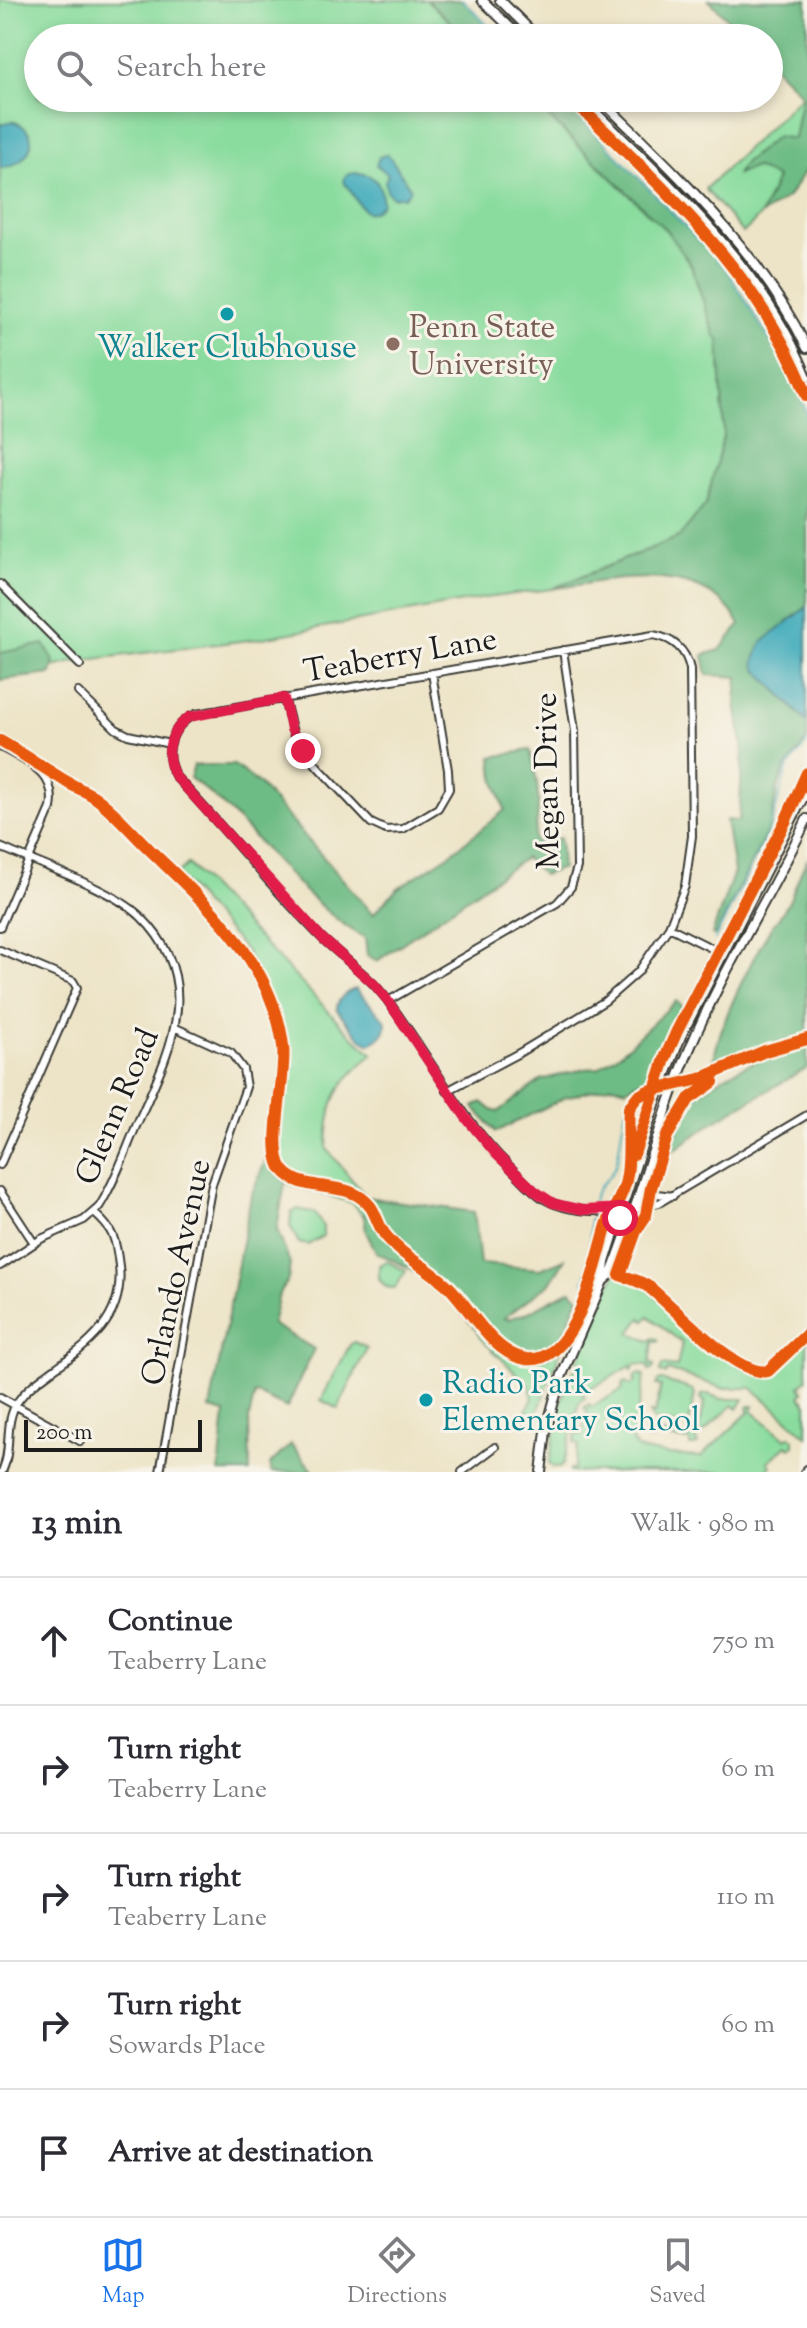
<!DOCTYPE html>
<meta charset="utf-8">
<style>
body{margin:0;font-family:"Sorts Mill Goudy",serif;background:#f7f7f7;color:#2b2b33}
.scale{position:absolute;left:24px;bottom:20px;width:178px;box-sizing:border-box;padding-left:8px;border:4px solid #1c1c1c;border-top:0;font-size:22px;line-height:28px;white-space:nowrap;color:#1c1c1c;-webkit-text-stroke:6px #f7f3e8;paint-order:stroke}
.stop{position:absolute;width:24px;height:24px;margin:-18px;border:6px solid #e11d48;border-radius:50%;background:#fff}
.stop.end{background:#e11d48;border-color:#fff;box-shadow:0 2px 8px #0008}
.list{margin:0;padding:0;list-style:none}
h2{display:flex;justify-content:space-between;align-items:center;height:104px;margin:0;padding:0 32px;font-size:34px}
h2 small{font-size:26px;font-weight:400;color:#7c7c81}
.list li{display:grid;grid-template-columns:52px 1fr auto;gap:24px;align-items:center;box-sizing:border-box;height:128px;padding:0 32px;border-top:2px solid #e1e1e2}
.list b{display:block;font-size:30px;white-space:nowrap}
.list p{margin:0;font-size:26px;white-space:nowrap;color:#7c7c81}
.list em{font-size:26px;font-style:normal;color:#7c7c81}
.icon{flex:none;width:44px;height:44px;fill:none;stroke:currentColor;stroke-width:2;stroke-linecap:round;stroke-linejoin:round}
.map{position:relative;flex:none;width:807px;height:1472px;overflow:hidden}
.search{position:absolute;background:#fff;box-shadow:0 4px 12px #0003;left:24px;right:24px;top:24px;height:88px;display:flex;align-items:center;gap:20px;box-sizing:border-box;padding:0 28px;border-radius:44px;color:#7c7c81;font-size:30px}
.sheet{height:744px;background:#fff}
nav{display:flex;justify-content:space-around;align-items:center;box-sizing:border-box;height:112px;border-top:2px solid #e1e1e2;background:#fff;font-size:22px;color:#7c7c81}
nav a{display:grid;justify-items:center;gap:4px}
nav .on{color:#1a73e8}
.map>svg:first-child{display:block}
</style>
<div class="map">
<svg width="807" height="1472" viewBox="0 0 807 1472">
<rect width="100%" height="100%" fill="#f7f3e8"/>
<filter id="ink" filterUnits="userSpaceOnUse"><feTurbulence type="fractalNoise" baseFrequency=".0125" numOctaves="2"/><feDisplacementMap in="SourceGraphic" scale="16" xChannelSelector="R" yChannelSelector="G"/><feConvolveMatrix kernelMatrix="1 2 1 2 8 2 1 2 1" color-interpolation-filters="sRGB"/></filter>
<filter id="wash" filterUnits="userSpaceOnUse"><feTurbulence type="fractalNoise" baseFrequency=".006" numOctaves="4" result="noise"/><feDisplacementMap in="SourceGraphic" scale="32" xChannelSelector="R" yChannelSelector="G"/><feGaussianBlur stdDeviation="1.8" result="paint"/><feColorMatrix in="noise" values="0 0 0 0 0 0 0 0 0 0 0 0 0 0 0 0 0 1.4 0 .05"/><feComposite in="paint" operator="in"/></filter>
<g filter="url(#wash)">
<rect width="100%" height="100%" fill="#ede4c7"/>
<path fill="#89dc9e" stroke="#527c5d" stroke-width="2" d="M0,0H427L467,38H38V98H529L666,230L691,265L715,336L719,340L724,433L707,504L679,537L552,589L485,598L257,639L78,661L0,680Z
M802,95L794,140L739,174L755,167L778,178L761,215L743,233L705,189Z
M188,864L352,1036L373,1054C336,1084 328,1101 327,1149L366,1197L364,1217L353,1203L285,1183L277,1172L271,1147L283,1075L279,1024L246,951L177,874Z
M298,1209L315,1213L323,1226V1236L308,1245L299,1243L290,1226L291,1213Z
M387,1261L406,1271L395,1288L386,1287L379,1279V1265Z
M622,1272L647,1288L702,1337L754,1374L768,1372L807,1336V1379L800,1386L803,1392L800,1396L807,1404V1436L752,1388H723L668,1370L666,1374L660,1372L662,1365L677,1367L682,1343L649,1316L645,1321L641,1318L630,1333L649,1341L654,1338L658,1339V1342H653L650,1363L654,1364L653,1369L649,1370L648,1365L635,1364L632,1370L631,1366L583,1393L585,1398L579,1403L563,1464L560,1468L553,1467L549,1463L562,1398L612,1281L616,1273Z
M476,1330C507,1352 523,1374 561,1350L537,1414L528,1422L523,1416L533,1399L530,1386L480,1338Z
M354,1342L367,1348L338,1409L321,1400L350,1345Z
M638,1374L645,1375L632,1441L638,1449L669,1455L701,1457L749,1412L747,1409L749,1406H754L752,1411L786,1439L790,1436L794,1439V1445L791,1448L787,1445L768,1462L771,1466L764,1472H570V1469H574L579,1444L574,1442L576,1434L581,1435L588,1410L584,1408L589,1404L591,1407L623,1389L622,1384L626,1382L629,1385L636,1382L634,1377Z
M662,1380L693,1390L695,1394L689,1423L685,1426L653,1420L650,1413L655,1414L661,1386L656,1385L658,1381Z
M708,1394L721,1399H744L738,1409L733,1405L695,1440L698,1444L695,1446H690V1441L653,1436L652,1440L646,1437V1431L650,1433V1427H654L653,1432L689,1438L690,1432L698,1433L705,1401L701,1399L702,1395Z"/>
<path fill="#6ebc85" stroke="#456c50" stroke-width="2" d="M427,0H463L500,38H467Z
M709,0H807V168L788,197L761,215L777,178L755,167L737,174L745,162L777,136L794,139L802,95L769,61V38H746Z
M529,98H562L726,269L787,367L801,395L807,416V607L789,620L757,670L807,722V740L785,769L777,789L771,824L715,936L712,934L734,872L726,820L739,821L743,751L736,702L738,677L707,675L703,655L720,650L740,625C706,559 612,579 552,589L679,537L706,504L724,433L719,340L715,336L691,265L666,230Z
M44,644L54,661L51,674L0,680V653Z
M530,750C539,784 541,804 534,839L540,845L560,838L562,868L543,875L525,858L377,961L367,955L365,938C295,899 254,823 190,778L194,765H234L259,784L373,914L398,888L449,855L505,810L494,778L492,757Z
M807,860V1034L741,1054L698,1076L699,1072L714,1063C715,1031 751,961 769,931C774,922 782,914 787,905C795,891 798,875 807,860Z
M676,1001L684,1008L655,1077L637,1082L626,1089L613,1085L566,1097L496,1132L474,1107L482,1102L492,1110L498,1112L541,1080L583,1069L598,1068L623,1051Z
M807,1043V1068L715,1121L667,1155C673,1140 679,1122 687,1108C705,1078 774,1052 807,1043Z
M271,1147L277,1172L285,1183L277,1229L290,1264L288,1280L279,1294L272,1324L314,1349L287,1408L255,1393L249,1418L250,1472H219L225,1413L210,1409L251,1196Z
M366,1197L474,1212L480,1264L540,1269L565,1259L549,1284L504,1318L508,1319L527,1313L570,1290L579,1297L561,1339L544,1352L523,1355L476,1330L452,1300L409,1268L376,1252L366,1232L364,1217Z
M291,1444L314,1472H271L269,1465Z"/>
<path fill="#3ba9b9" stroke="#2c626a" stroke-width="2" d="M12,121C45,132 31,162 4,168L0,167V125Z
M388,154L411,189L404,197H393L387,192L385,182L388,174L376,165L379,157Z
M354,173C373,172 383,184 382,203C364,229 357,195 345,184L344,179L347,175Z
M807,607V722L757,670L754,662L762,642Z
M356,989L385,1020C389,1032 380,1039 370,1044L360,1038L337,1010C336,1000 346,991 356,989Z"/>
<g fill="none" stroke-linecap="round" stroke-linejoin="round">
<path stroke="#3ba9b9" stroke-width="2" d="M463,0L500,38
M562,98L726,269L787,367L801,395L807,416
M715,939L770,829L787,769L807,743
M593,1201C596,1185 612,1178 616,1164C624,1136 618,1108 642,1088
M584,1282L590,1262V1218"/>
</g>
</g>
<g filter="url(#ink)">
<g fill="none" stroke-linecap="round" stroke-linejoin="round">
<g stroke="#3b3a36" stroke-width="10">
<path id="minor" d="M0,584L80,665
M78,692L116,729L128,735L170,744
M284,698L295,740L319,768L371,823L386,830L403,829L438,808L449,789L448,770L432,673
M0,747C25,761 58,773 51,808L0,927
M0,847C38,864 113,889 141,917C208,983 168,1054 137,1124C125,1152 115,1182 99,1207L84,1220L41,1239L0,1266
M669,927L723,954
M0,950L73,981L77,988L0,1165
M388,1001L557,903L571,887L577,867L575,731L563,650
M447,1091L519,1053L605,1001L638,972L669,927L685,886L692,836L690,669C686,649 672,638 653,635L196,714C171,725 162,753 176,777C226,829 271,888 323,939C345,960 370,976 388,1001C430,1057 460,1118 510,1167C521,1178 532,1192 546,1200C577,1217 626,1212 659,1203L807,1115
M647,1172L650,1185L657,1194L673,1196
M0,1191L34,1243
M599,1211L608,1216L614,1229
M0,1397L80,1441
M2,1472C13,1449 3,1423 18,1401C26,1389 38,1381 50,1372C88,1345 125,1319 119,1266C116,1240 114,1230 94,1213
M160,1472L212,1184L246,1087L243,1069L231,1053L176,1028
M462,1472L495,1447
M804,1472L807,1469"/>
</g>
<g stroke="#3b3a36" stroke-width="12">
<path id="major" d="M482,0L521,38
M500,0L538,38
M581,98C667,183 761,263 807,377
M599,98C677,175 758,248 807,348
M603,1281L611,1274C641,1200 658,1122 690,1048C723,969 770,897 807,819
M541,1472L546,1431L554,1401L562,1375L603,1281L605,1262L657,1098L681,1036L807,790"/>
</g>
<use href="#minor" stroke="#fff" stroke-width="6"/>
<use href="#major" stroke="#fff" stroke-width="8"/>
<g stroke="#f7f3e8" stroke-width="17">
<path id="cycleway" d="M571,98C664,190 759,271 807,396
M0,741C23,754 44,768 67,782C75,787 85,791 93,796C114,810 132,833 150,850C207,905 273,962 283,1046C287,1077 266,1149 283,1170C305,1196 347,1177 370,1206C377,1215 378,1228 387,1237C403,1257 429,1268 448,1286C470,1307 492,1354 526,1359C577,1366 596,1260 607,1225C612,1209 623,1197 626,1180C631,1157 627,1132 629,1108L637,1097L648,1091L700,1079L765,1051L807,1039
M713,1082L689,1099L667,1136L651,1188L646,1215L636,1231L620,1275C630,1278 640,1281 649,1287C673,1306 738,1378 768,1371L807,1334
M634,1154L666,1056L677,1031L785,822L807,773"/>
</g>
<use href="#cycleway" stroke="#e8590c" stroke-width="12"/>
</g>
</g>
<g fill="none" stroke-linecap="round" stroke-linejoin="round" filter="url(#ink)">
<path stroke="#e11d48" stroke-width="10" d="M303,751L291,729L284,698L189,717C169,731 163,756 176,777L323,939L374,984L388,1001L466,1118L496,1154L535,1191L553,1203L583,1210L623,1208L620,1218"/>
</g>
<g fill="#0f9aa8" stroke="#f7f3e8" stroke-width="3">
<circle cx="227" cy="314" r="8"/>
<circle cx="426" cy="1400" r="8"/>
</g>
<circle fill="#8d6e63" stroke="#f7f3e8" stroke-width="3" cx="393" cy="344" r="8"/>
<g text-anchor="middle" stroke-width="6" stroke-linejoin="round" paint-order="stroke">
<g font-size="32" fill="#785e54" stroke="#f7f3e8" text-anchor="start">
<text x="409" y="337">Penn State<tspan x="409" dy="37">University</tspan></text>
</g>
<g font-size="32" fill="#0d838f" stroke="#f7f3e8">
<text x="227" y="357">Walker Clubhouse</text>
<text x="442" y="1393" text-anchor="start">Radio Park<tspan x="442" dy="37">Elementary School</tspan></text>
</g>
<g font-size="32" fill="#1c1c1c" stroke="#f7f3e8">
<text transform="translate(400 654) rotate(-10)" y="11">Teaberry Lane</text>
<text transform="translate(546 781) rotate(-91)" y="11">Megan Drive</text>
<text transform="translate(116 1106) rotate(-67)" y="11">Glenn Road</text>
<text transform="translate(175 1272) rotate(-78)" y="11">Orlando Avenue</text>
</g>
</g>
</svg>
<div class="scale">200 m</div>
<div class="stop" style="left:620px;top:1218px"></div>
<div class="stop end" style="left:303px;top:751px"></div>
<div class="search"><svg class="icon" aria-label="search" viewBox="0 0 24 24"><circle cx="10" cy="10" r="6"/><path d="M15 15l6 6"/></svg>Search here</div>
</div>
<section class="sheet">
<h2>13 min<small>Walk · 980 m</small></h2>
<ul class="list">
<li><svg class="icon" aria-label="ahead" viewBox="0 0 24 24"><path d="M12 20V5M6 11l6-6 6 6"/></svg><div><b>Continue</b><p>Teaberry Lane</p></div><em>750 m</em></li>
<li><svg class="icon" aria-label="right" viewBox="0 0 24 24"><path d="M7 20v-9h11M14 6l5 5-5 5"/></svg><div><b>Turn right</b><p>Teaberry Lane</p></div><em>60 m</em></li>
<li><svg class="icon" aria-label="right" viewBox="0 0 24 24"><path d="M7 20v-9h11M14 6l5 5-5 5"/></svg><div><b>Turn right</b><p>Teaberry Lane</p></div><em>110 m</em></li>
<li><svg class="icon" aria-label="right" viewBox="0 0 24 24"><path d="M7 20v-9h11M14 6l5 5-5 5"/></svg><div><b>Turn right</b><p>Sowards Place</p></div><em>60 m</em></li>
<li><svg class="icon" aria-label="arrive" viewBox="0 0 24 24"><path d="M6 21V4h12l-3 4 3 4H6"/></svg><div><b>Arrive at destination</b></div></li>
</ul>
</section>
<nav>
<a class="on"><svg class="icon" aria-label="map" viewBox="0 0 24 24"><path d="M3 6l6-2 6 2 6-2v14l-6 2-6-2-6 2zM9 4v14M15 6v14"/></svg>Map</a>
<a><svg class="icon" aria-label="directions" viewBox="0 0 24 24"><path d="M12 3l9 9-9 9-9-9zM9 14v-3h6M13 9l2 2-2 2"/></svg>Directions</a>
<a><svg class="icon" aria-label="saved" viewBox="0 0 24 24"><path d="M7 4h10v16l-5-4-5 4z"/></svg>Saved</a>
</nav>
